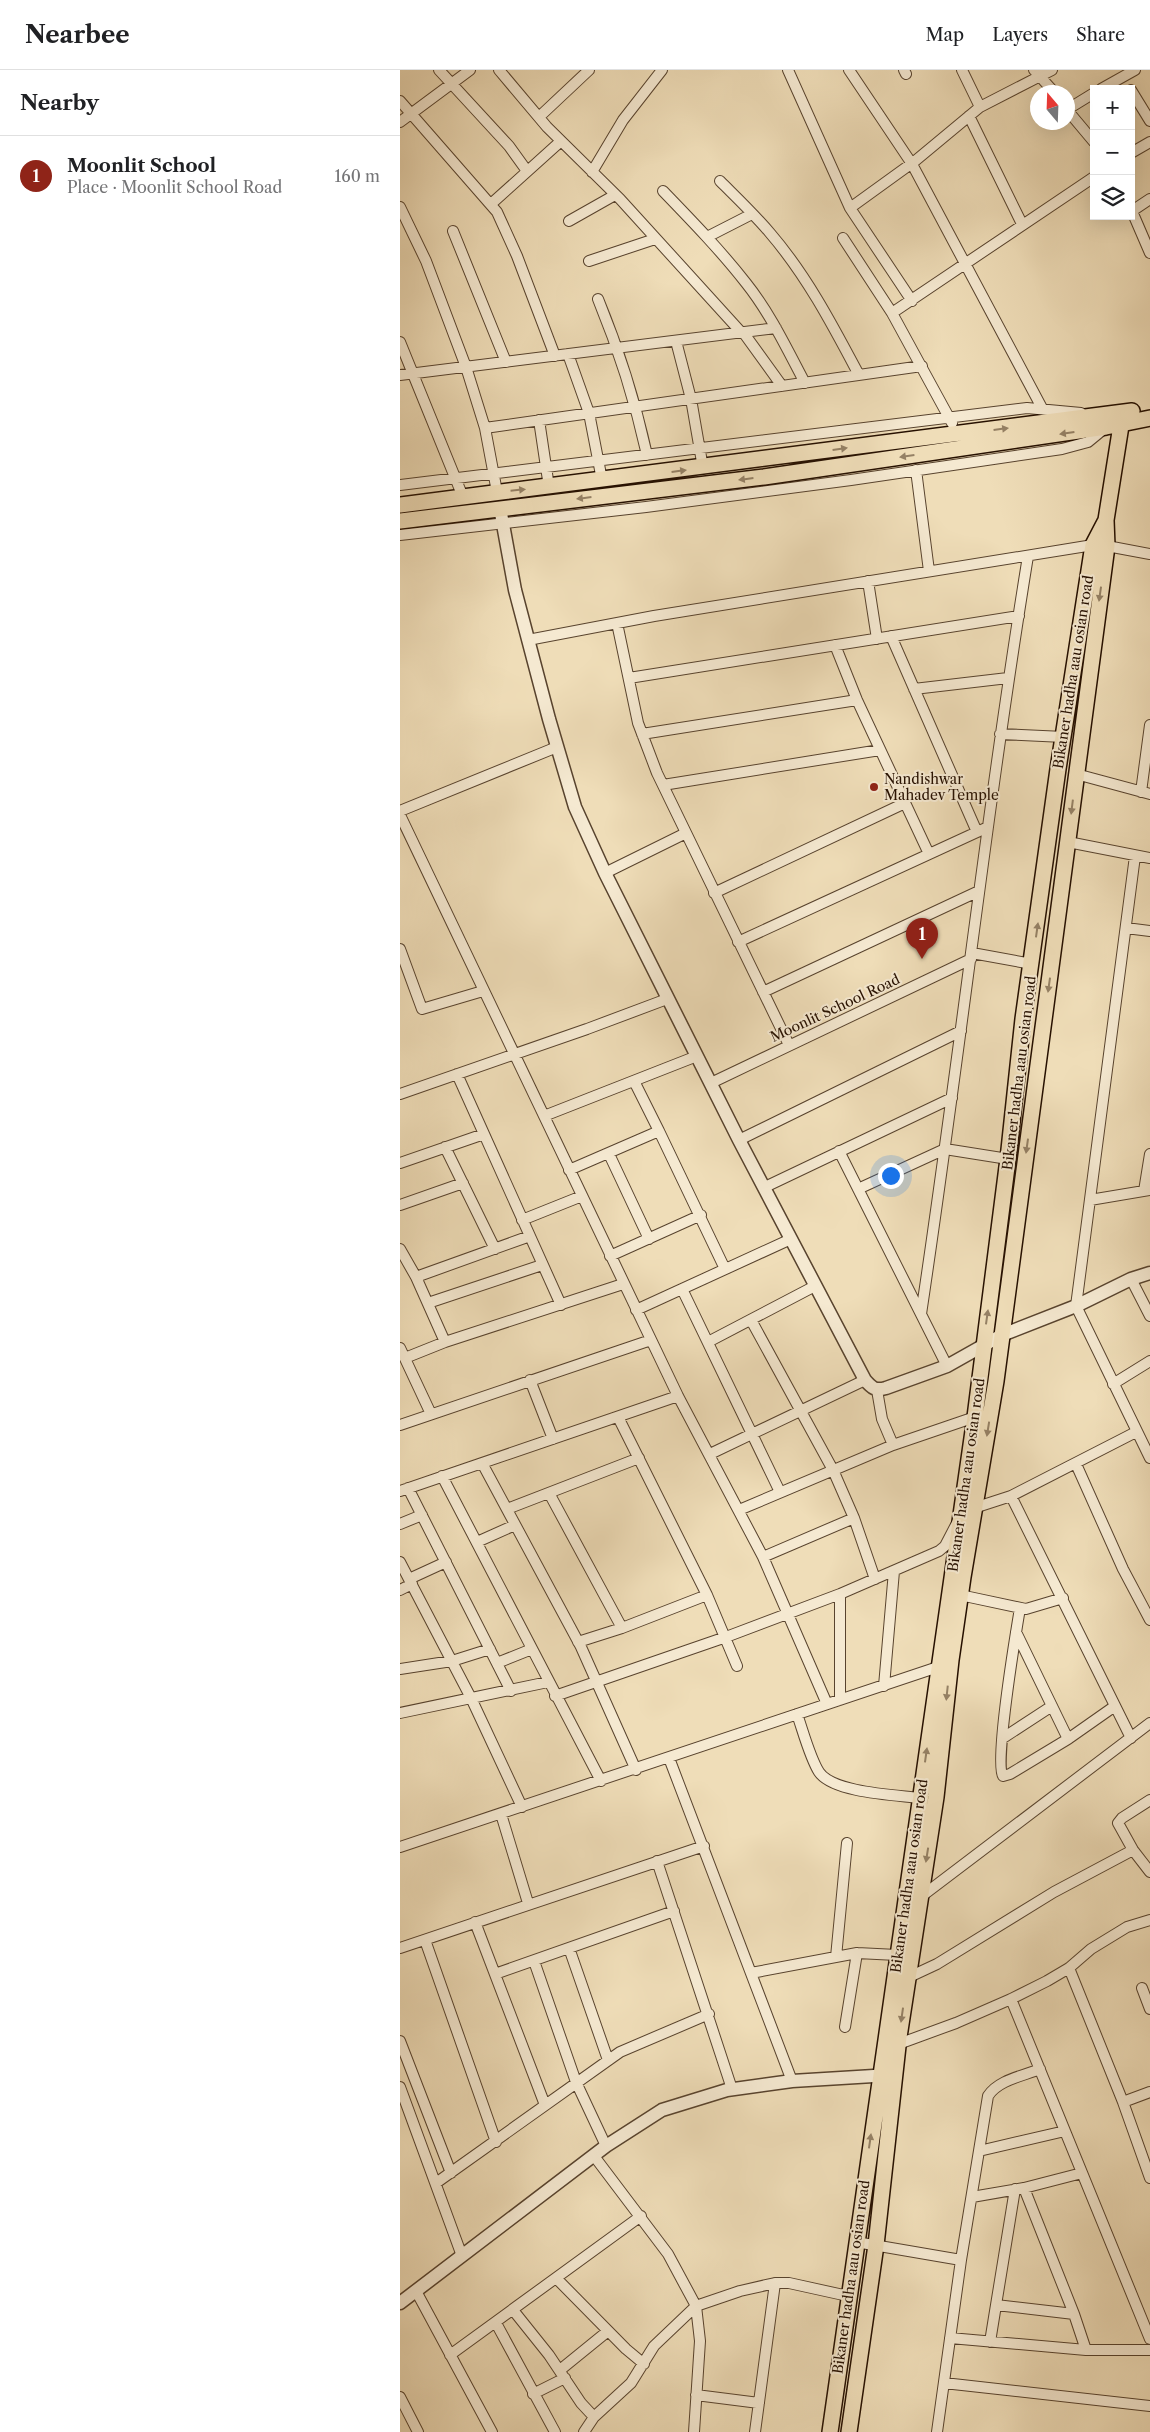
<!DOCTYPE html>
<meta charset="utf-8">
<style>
body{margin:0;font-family:"Libre Caslon Text",serif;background:#f6f6f6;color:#202124}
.controls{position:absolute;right:15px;top:15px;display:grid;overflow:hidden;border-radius:0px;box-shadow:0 5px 20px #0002}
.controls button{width:45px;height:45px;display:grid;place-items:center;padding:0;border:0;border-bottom:1px solid #e0e0e0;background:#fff;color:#202124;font:25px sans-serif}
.compass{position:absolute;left:630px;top:15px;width:45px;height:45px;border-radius:50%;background:#fff;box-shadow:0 5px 20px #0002;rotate:341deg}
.you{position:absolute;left:490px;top:1105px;width:18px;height:18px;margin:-12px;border:4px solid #fff;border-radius:50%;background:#1a73e8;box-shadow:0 0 0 8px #1a73e833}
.badge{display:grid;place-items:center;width:32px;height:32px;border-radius:50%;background:#8f2418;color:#fff;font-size:16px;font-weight:700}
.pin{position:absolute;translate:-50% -41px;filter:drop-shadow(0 1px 2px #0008)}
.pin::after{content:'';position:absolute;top:26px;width:18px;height:15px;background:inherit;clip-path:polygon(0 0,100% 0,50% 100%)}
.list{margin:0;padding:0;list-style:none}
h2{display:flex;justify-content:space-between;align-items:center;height:65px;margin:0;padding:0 20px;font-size:21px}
h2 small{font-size:16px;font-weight:400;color:#757577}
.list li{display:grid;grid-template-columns:32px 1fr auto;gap:15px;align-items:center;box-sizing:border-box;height:80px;padding:0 20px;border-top:1px solid #e0e0e0}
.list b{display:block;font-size:19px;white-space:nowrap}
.list p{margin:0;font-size:16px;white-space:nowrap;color:#757577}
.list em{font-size:16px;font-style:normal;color:#757577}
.icon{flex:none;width:28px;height:28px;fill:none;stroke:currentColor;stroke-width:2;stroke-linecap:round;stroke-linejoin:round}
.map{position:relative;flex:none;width:750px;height:2362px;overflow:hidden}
header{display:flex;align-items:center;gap:30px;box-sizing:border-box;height:70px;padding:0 25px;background:#fff;border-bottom:1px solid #e0e0e0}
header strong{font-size:24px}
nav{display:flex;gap:28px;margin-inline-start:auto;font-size:18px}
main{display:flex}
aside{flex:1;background:#fff}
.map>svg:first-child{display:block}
</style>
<header>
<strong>Nearbee</strong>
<nav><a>Map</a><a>Layers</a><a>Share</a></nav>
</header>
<main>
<aside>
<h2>Nearby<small></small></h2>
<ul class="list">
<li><span class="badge">1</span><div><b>Moonlit School</b><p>Place · Moonlit School Road</p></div><em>160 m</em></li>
</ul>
</aside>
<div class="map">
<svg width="750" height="2362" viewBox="0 0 750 2362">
<rect width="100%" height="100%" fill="#efddb8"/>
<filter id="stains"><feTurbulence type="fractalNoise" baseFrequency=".004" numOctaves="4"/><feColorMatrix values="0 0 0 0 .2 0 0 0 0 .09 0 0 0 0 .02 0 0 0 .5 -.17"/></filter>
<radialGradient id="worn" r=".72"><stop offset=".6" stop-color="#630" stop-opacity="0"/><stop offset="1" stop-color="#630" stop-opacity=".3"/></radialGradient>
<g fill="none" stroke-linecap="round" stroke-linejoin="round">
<g stroke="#58432e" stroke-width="12">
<path id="minor" d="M39,0L109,76L127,101
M99,0L147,57L220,129L340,261L343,262L382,316
M388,0L450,138
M449,0L512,94L642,338
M504,0L506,4
M562,0L580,37
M634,0L654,22
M701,19L735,0
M731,20L750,51
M0,31L97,142L117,186L155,286
M668,39L694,23
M668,41L694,72
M569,46L622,154
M139,47L189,0
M0,52L70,0
M731,83L750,72
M192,102L223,50L262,0
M320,111C337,128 355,145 370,163C407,206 433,256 459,305
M263,121C292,151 321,181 346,213C370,243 387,279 405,313
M91,134L161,71
M0,137L26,191L66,297L85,358L97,422
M731,139L750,183
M732,141L750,129
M169,151L215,125
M53,161L106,292
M307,167L352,144
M443,168L492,243
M189,191L255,169
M198,229C219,280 235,331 247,385
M512,231L450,138L515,91L580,37L652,0
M276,271L291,329L303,398
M0,272L63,427
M168,284L189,343L202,410
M0,305L376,258
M139,350L149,417
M552,353L492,243L694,107
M85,358L522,296
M516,400L529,501
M0,415L627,338L681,343
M0,465L246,437L451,410L662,379L688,372L705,358
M707,476L750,484
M468,511L477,569
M217,553L238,653L257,703L389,975
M491,566L577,762
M128,570L254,546L693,475
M435,575L457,630L529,784
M229,608L619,546
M514,619L608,608
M242,664L457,630
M600,664L664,667
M676,704L750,724
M263,715L480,680
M741,722L750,655
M0,741L157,677
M0,745L278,1326L363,1487L427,1634
M668,772L750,788
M735,786L676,1236L750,1388
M205,803L286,763
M314,823L505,733
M726,858L750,861
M338,872L588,757
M0,879L22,939L83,921
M572,883L632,894
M363,922L579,821
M57,1004L161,1235
M234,1011L259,1061
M311,1013L571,889
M0,1024L187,959L267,929
M144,1046L297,986
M339,1070L561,961
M45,1077L95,1179
M439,1081L547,1296
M209,1084L249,1169
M0,1093L84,1064
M169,1100L259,1061L325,1199
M365,1117L552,1028
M458,1119L545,1079L608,1089
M744,1121L750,1084
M690,1130L750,1120
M0,1135L63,1113
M122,1150L182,1126
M0,1179L16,1207L45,1272
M210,1186L301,1145
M16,1207L130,1166
M731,1209L750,1246
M282,1219L380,1422
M28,1233L142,1195
M236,1240L391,1169
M521,1244C559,992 587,738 628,486
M351,1250L433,1400L454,1448L475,1509
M308,1272L415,1216
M0,1278L31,1344
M5,1288L45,1272L223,1214
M130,1310L153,1369
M713,1314L750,1291
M477,1320L482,1349L493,1375
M218,1347L307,1525L337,1596
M0,1355L251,1270
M310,1384L465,1310
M82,1393L181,1577L236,1700
M676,1394L723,1499L750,1550
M42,1406L201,1711
M8,1418L111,1621
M0,1421L278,1326
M149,1423L222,1558
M611,1426L731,1668
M574,1438L611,1426L736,1362
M107,1439L239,1388
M339,1440L493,1375L575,1347
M0,1454L22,1445
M77,1472L115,1455
M363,1487L454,1448
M0,1492L71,1628L122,1737
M9,1509L46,1492
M0,1520L12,1514
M560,1525L626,1539L663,1528
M620,1538C616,1562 594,1694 603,1706L610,1704L668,1669L715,1636
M616,1562L668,1669
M178,1572L222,1558L307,1525
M97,1593L132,1579
M0,1599L52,1591L90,1579
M484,1616L494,1501
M155,1626L326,1567L440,1524L539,1481L545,1476L558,1451
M440,1630V1524
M0,1643L148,1612
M397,1644C403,1661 410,1688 419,1702C433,1723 497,1725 520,1728
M603,1668L652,1636
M269,1688L392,2011
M750,1730L722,1748L718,1753L733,1780L750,1802
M101,1744L128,1833
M0,1777L544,1595
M257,1791L332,2019
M518,1829L750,1653
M75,1852L145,2035
M25,1870L96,2072
M0,1878L304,1776
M169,1878L208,1990
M436,1887L447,1773
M134,1891L176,2012L206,2076
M669,1898L723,2032L750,2108
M351,1903L457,1883L497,1885
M95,1904L274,1841
M507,1908L537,1894L654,1822L733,1780
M742,1918L750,1939
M611,1929L750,2269
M445,1957L457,1883
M0,1971L51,2103
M493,1976L556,1953L611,1929L647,1911L669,1898L691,1879L727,1857L750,1850
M0,2017L62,2186
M723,2032L750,2022
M579,2081L665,2061
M194,2086L268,2184L296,2236L300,2271L294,2362
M36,2113L220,1982L309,1944
M624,2118L674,2244L686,2280
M615,2119L596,2235L674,2244
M572,2127L624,2118L682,2103
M456,2172L561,2190
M156,2208L226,2279L244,2294
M16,2221L92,2362
M113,2240L149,2285L181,2333L194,2347
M96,2253L155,2362
M550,2268L686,2280H750
M590,2272L596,2235
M50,2285L241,2146
M160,2300L208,2261
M544,2313L750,2336
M133,2324L165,2308
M296,2325L359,2333
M0,2327L18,2362
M184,2362L194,2347L231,2313L254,2276L296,2236L340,2221L375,2213H389L448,2226
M355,2362L375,2213
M537,2362L561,2190L588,2026C598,2010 623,2006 640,1999"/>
</g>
<g stroke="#58432e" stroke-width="15">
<path id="tertiary" d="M100,438L115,520L149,649L175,737L205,803L339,1070L465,1310C472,1318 475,1321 486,1318L547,1296L602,1265L676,1236L731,1209L750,1203
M0,2233L206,2076L262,2040L327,2020L392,2011L490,2005"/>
</g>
<g stroke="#261000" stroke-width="18">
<path id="primary" d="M0,435L732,341
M0,451L364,407L706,357L750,348
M430,2362L575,1347L608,1089L623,949L658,699L693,475L705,452
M449,2362L476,2175L499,1967L536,1727L551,1590L563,1507L596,1311L707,476L706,450L723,343"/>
</g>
<use href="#minor" stroke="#f5e9d1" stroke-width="10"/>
<use href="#tertiary" stroke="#f5e9d1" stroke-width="12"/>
<use href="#primary" stroke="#efddb8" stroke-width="15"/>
</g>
<defs><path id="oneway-solid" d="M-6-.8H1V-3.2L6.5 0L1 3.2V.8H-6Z" transform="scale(1.25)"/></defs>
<g fill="#958165">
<use href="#oneway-solid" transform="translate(601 359) rotate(-7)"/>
<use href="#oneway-solid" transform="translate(667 363) rotate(172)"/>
<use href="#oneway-solid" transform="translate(440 379) rotate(-8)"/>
<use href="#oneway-solid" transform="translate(507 386) rotate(172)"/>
<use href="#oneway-solid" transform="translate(279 401) rotate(-7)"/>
<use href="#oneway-solid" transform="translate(346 409) rotate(173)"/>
<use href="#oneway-solid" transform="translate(118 420) rotate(-6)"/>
<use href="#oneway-solid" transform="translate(184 428) rotate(173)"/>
<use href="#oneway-solid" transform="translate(700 524) rotate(98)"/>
<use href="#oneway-solid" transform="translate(672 737) rotate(97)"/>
<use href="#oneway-solid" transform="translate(637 860) rotate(-82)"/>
<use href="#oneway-solid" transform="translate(649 915) rotate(98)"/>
<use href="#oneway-solid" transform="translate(627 1076) rotate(98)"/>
<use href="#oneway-solid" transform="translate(587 1247) rotate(-82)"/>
<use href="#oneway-solid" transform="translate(588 1359) rotate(99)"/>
<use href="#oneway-solid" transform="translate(547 1623) rotate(96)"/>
<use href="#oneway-solid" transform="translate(526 1685) rotate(-82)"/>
<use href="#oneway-solid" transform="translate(527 1785) rotate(99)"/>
<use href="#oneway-solid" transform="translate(502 1945) rotate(98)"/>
<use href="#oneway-solid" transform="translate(470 2071) rotate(-82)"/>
</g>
<circle fill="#8f2418" stroke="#f5e9d1" stroke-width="2" cx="474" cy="717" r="5"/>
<g text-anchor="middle" stroke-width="4" stroke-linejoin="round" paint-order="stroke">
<g font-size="14" fill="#261000" stroke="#f5e9d1">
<text transform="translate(673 602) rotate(-81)" y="5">Bikaner hadha aau osian road</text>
<text transform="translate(435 938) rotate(-25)" y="5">Moonlit School Road</text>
<text transform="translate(619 1003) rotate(-83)" y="5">Bikaner hadha aau osian road</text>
<text transform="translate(566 1405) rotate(-82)" y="5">Bikaner hadha aau osian road</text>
<text transform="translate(509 1806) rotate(-82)" y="5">Bikaner hadha aau osian road</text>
<text transform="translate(451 2207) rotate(-82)" y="5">Bikaner hadha aau osian road</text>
</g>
<g font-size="14" fill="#261000" stroke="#f5e9d1" text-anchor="start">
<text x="484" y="714">Nandishwar<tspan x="484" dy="16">Mahadev Temple</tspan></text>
</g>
</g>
<rect width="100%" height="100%" filter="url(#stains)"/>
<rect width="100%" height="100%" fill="url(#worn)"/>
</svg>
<div class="controls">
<button>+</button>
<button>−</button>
<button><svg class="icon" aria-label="layers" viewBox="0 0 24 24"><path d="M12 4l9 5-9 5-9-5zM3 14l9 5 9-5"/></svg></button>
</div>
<svg class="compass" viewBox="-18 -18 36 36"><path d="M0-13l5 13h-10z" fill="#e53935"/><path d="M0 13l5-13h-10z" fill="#757577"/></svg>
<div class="you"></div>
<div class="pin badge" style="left:522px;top:889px">1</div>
</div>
</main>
